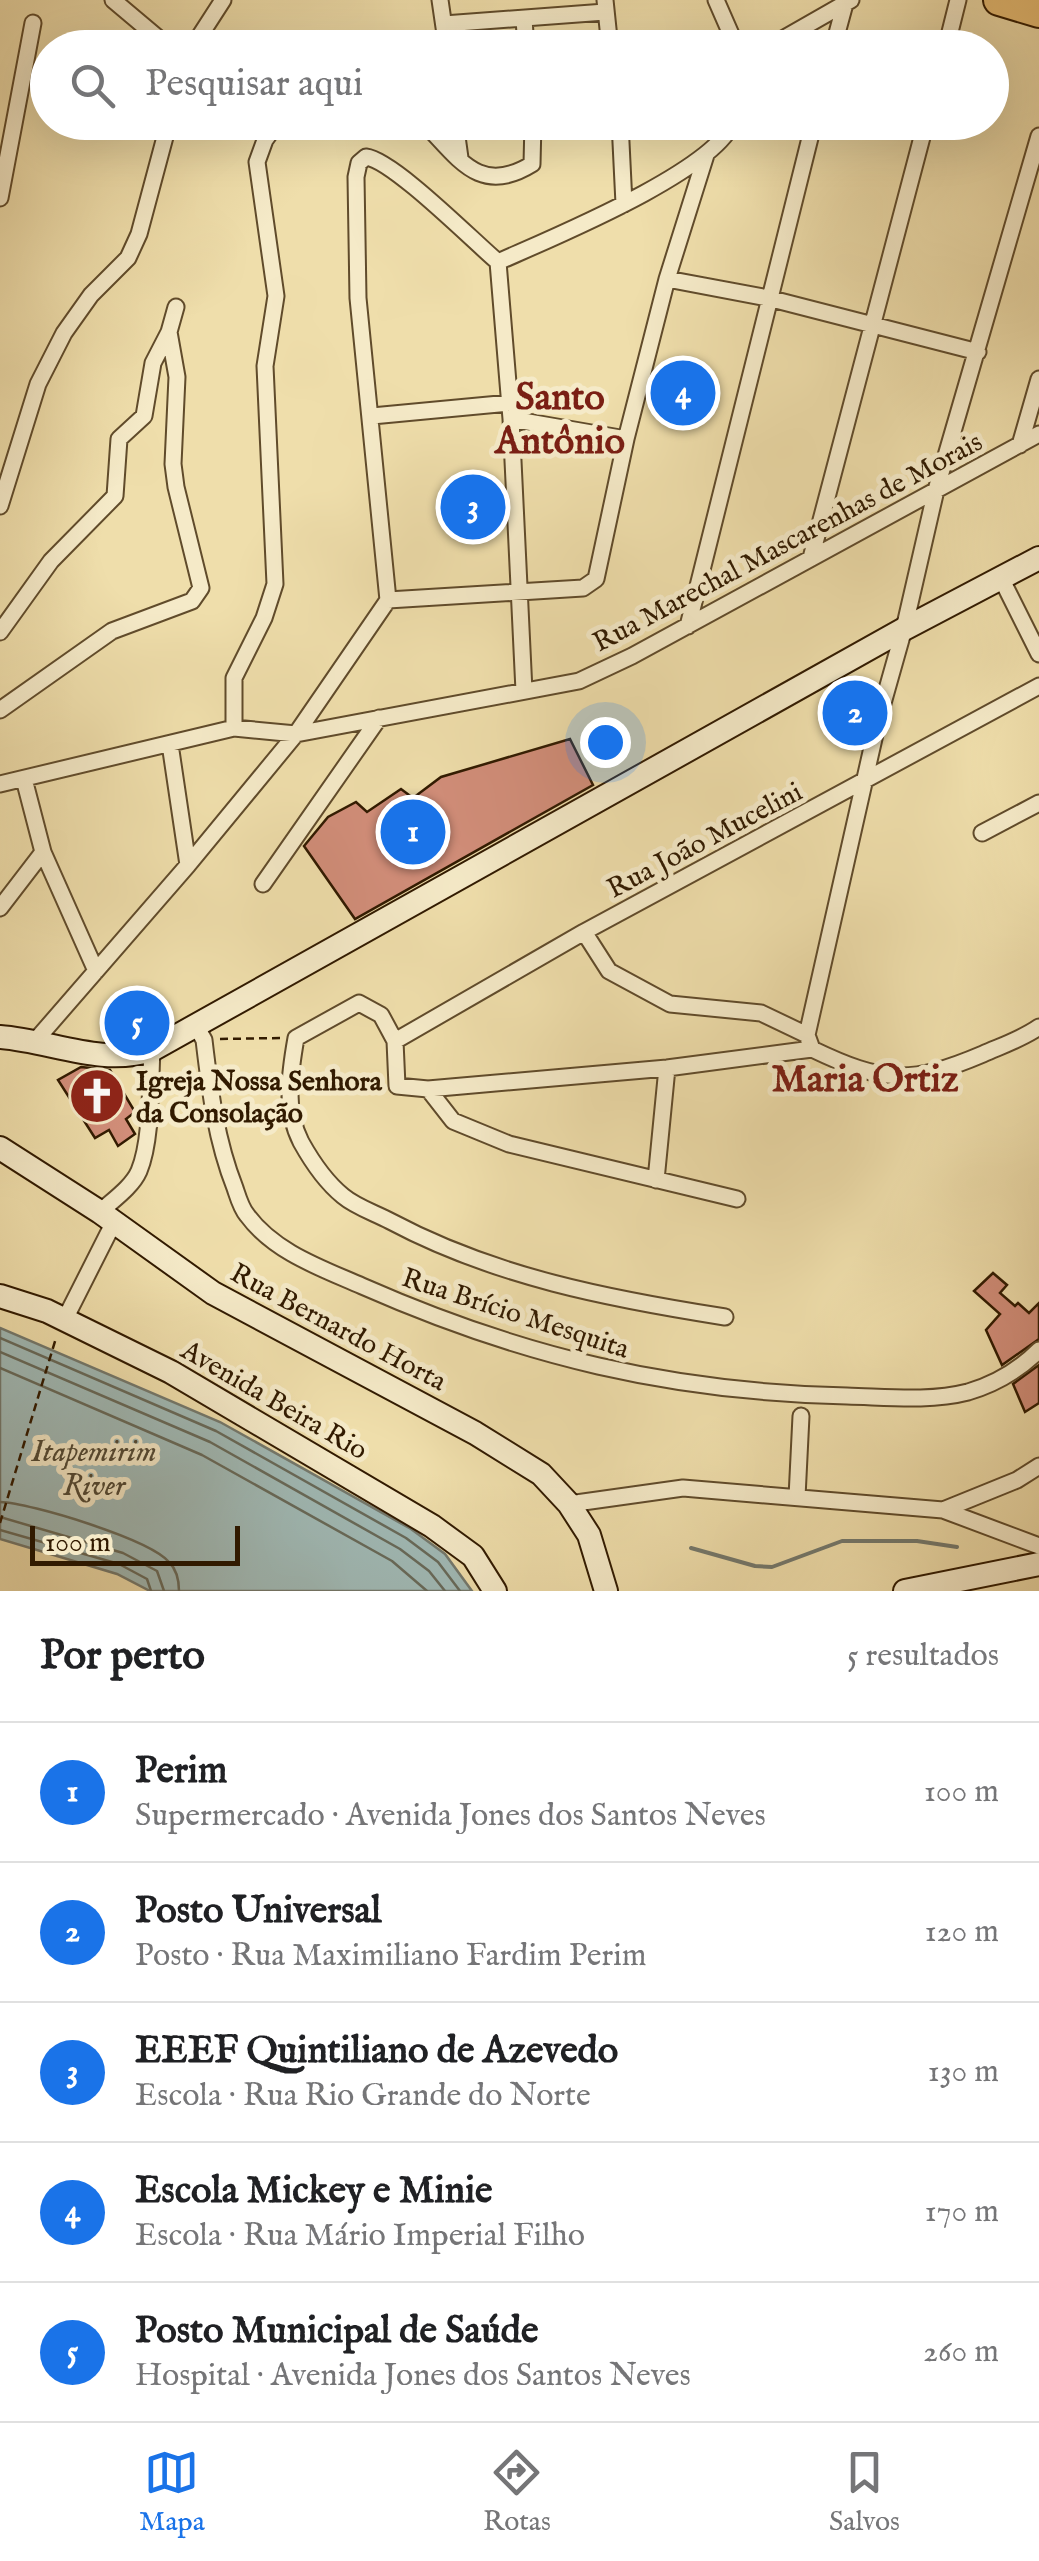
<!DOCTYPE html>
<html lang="pt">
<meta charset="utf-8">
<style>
body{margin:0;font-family:"IM FELL English",serif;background:#f6f6f6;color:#202124}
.scale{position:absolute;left:30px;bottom:25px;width:210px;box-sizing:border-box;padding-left:10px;border:5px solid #311a00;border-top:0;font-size:28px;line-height:35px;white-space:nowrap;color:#311a00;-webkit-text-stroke:8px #f5eac8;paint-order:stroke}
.you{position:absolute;left:605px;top:742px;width:35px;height:35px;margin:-25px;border:8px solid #fff;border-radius:50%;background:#1a73e8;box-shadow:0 0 0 15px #1a73e833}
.badge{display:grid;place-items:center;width:65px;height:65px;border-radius:50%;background:#1a73e8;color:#fff;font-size:32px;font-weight:700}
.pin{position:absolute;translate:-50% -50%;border:5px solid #fff;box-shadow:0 2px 10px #0006}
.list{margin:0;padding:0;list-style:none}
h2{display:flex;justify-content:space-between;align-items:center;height:130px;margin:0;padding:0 40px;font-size:42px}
h2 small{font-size:32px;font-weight:400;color:#757577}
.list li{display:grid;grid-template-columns:65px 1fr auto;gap:30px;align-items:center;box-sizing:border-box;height:140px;padding:0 40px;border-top:2px solid #e0e0e0}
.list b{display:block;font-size:38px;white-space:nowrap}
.list p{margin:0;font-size:32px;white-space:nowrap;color:#757577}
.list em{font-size:32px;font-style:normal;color:#757577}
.icon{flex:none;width:55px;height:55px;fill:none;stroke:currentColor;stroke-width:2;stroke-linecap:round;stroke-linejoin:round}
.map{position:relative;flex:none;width:1039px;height:1591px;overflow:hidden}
.search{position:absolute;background:#fff;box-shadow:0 10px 40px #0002;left:30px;right:30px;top:30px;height:110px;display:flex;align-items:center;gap:25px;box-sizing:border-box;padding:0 35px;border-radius:55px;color:#757577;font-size:38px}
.sheet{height:830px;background:#fff}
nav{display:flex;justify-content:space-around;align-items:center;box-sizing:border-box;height:140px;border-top:2px solid #e0e0e0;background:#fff;font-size:28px;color:#757577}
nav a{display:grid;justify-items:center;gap:5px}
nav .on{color:#1a73e8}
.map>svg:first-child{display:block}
</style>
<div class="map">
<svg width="1039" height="1591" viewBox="0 0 1039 1591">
<rect width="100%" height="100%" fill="#efdeab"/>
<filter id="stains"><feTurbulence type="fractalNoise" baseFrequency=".002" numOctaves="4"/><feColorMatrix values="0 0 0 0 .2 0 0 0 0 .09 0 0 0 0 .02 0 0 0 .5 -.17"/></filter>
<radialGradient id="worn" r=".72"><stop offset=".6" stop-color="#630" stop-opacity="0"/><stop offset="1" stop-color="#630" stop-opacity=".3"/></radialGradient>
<path fill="#a0b9b5" stroke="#74796d" stroke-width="2.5" d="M0,1328L220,1422L411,1529L445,1554L472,1591H150L117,1574L0,1539Z"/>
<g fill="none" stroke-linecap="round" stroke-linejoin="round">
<path stroke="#686a5a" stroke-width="2.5" d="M0,1338L216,1431L406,1538L438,1562L460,1591
M0,1352L210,1442L400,1549L429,1571L445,1591
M0,1368L202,1455L392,1561L427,1591
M0,1502C31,1503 149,1539 169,1562C177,1570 179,1580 179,1591
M0,1517L123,1553L157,1571L164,1591
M0,1530L119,1564L147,1579L151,1591"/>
<path stroke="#74796d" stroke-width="4" d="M691,1548L755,1566L772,1567L842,1541H917L957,1547"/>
</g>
<path fill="#d28e7a" stroke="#311a00" stroke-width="2.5" d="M570,739L593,785L355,919L304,846L328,817L356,802L367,812L401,789L413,798L441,777Z
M81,1067L110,1070L135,1112L126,1119L135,1134L118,1146L109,1130L95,1138L58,1080Z
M993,1273L1007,1285L1000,1293L1015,1306L1018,1303L1029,1313L1039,1303V1339L1002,1365L986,1330L1000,1314L974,1291Z
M1039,1365V1403L1025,1412L1013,1384Z"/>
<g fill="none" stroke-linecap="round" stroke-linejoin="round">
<g stroke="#604b2b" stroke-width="19">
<path id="street" d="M113,0L170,48
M440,0L447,48
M605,0L610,48
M716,0L737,48
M524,19L526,48
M444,24L605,12
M192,48L223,0
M767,48L851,0
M833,48L846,0
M946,48L958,0
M423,122C458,157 479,197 532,164L533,122
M455,122L460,158
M620,122L624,204
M0,198L33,23
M498,262L511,419L524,691
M498,262C549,239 714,172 733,122
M667,279L768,298L978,352
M372,416L510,403
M511,419L626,439
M1020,445L1039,379
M0,506L38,384L64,333L91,295L128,258L139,234L169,122
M811,558L926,122
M1002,580L1039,654
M388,600L583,588L596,579L626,439L667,279L706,155
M388,600L358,298L356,177L359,163L366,157C393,160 473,241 498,262
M688,626L814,122
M0,632L51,561L115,496L119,439L144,416L153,363L169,332L176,307
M0,710L112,631L192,601L201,588L176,487L173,464L177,377L169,332
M234,728V678L264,618L275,584L265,366L276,296L257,162L265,140L278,122
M170,744L188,865
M24,779L43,852L96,971
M0,784L234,728L296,734L579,681L632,656L1039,434
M982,833L1039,803
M263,884L379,718
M0,908L43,852
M584,932L609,971L670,1004L761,1013L807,1035L812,1049C883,1083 910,1085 983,1054C1001,1046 1022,1039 1039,1027
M195,1024L204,1040C210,1091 216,1140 235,1188C238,1197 241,1208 247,1215C274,1252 321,1268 362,1286C523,1357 671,1392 847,1396C887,1397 929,1402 968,1392C995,1384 1020,1369 1039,1350
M807,1035L878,721L904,629L936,490L1039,136
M36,1040L188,865L296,734L388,600
M395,1041L584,932L1039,686
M428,1089L667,1068L812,1049
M656,1180L667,1068
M100,1212C113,1200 132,1187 139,1171C152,1140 150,1084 152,1050
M725,1317C610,1299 495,1277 390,1221C375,1213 356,1207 343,1196C327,1183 311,1160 301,1142C284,1109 290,1072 296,1038L359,1003L381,1015L395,1041L397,1086L428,1089L453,1121L509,1144L737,1199
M65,1319L114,1222
M797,1497L801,1416
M569,1504L683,1488L943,1510L1039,1546
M943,1510L1017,1480L1039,1466"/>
</g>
<g stroke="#311a00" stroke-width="26">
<path id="secondary" d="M0,1037C52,1041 100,1066 152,1050L904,629L1039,558
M0,1148L100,1212L213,1293L475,1433L541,1474L569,1504L589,1535L606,1591
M0,1296L47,1311L171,1372L432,1526L473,1556L495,1591
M905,1591L1039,1564"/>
</g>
<g stroke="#311a00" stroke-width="34">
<path id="highway" d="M999,0L1039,12"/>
</g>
<path stroke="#311a00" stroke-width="2.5" stroke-dasharray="8 5" stroke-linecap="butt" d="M220,1039L282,1038
M0,1523L56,1338"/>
<use href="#street" stroke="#f5eac8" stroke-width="15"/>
<use href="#secondary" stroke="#f5eac8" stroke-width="22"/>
<use href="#highway" stroke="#e8bf76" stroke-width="30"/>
</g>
<defs>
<g id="church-disc" transform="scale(2.875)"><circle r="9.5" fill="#8f2418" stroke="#f5eac8"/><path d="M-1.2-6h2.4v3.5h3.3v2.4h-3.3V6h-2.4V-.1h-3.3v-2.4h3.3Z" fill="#fff"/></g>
</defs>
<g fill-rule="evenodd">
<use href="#church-disc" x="97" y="1096"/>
</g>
<g text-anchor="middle" stroke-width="10" stroke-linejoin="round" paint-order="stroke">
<g font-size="28" fill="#311a00" stroke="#f5eac8">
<text transform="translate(787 541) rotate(-28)" y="10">Rua Marechal Mascarenhas de Morais</text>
<text transform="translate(704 839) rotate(-28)" y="10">Rua João Mucelini</text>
<text transform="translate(516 1312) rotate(18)" y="10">Rua Brício Mesquita</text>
<text transform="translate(339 1326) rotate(28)" y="10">Rua Bernardo Horta</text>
<text transform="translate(275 1399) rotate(30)" y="10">Avenida Beira Rio</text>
</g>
<g font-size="28" font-weight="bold" fill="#311a00" stroke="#f5eac8" text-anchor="start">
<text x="136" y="1090">Igreja Nossa Senhora<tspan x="136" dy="32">da Consolação</tspan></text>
</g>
<g font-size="30" font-style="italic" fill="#524a36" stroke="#f5eac8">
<text x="94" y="1461">Itapemirim<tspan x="94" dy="34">River</tspan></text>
</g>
<g font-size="38" font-weight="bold" fill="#7a1f14" stroke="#f5eac8">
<text x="560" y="409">Santo<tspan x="560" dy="44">Antônio</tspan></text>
<text x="865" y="1091">Maria Ortiz</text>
</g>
</g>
<rect width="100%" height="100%" filter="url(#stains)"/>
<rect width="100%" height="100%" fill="url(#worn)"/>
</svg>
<div class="scale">100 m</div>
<div class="you"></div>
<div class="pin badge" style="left:413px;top:832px">1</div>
<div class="pin badge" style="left:855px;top:713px">2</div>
<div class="pin badge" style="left:473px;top:507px">3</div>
<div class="pin badge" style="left:683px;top:393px">4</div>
<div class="pin badge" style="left:137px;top:1023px">5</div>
<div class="search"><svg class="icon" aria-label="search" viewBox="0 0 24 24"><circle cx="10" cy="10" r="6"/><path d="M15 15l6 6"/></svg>Pesquisar aqui</div>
</div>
<section class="sheet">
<h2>Por perto<small>5 resultados</small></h2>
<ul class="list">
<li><span class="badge">1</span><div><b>Perim</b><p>Supermercado · Avenida Jones dos Santos Neves</p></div><em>100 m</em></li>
<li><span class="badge">2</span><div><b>Posto Universal</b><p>Posto · Rua Maximiliano Fardim Perim</p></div><em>120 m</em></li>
<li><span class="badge">3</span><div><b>EEEF Quintiliano de Azevedo</b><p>Escola · Rua Rio Grande do Norte</p></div><em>130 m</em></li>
<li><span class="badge">4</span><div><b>Escola Mickey e Minie</b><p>Escola · Rua Mário Imperial Filho</p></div><em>170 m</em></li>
<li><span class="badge">5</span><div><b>Posto Municipal de Saúde</b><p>Hospital · Avenida Jones dos Santos Neves</p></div><em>260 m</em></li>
</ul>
</section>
<nav>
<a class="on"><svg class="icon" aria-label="map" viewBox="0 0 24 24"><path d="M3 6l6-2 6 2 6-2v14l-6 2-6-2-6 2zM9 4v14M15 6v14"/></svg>Mapa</a>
<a><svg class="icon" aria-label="directions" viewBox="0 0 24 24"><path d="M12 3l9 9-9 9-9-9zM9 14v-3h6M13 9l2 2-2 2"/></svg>Rotas</a>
<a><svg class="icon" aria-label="saved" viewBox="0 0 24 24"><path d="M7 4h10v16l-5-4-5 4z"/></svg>Salvos</a>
</nav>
